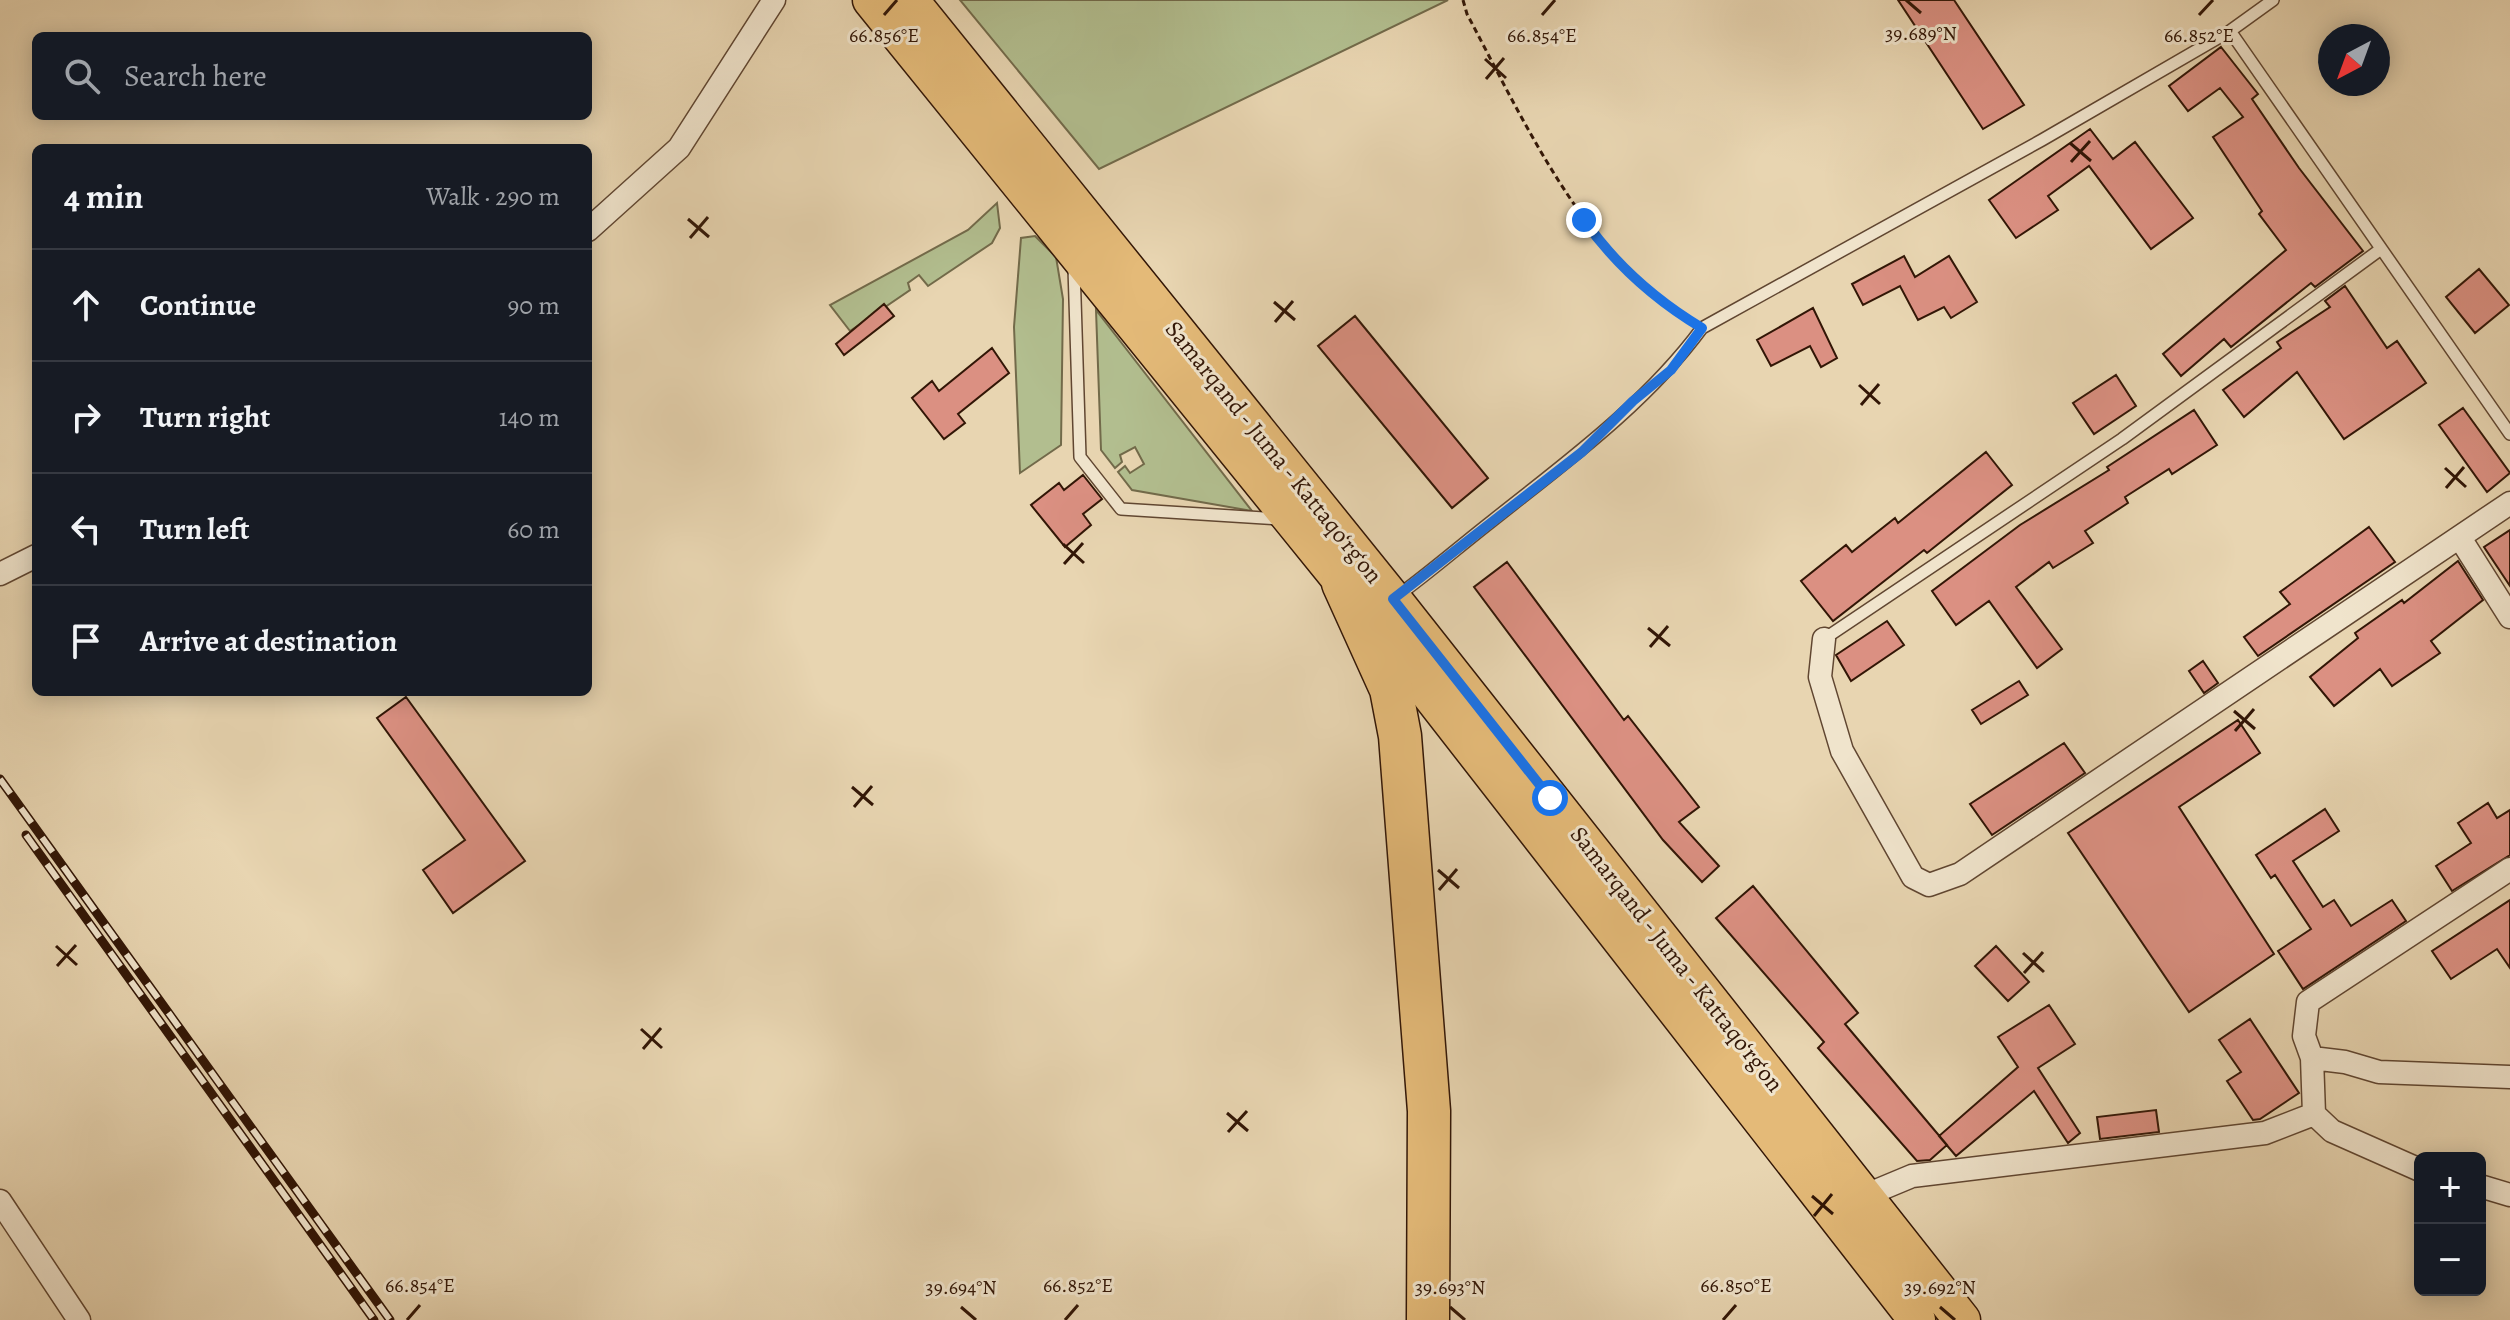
<!DOCTYPE html>
<meta charset="utf-8">
<style>
body{margin:0;font-family:Alegreya,serif;background:#20242c;color:#f1f3f6}
.controls{position:absolute;right:24px;bottom:24px;display:grid;overflow:hidden;border-radius:12px;box-shadow:0 4px 20px #0003}
.controls button{width:72px;height:72px;display:grid;place-items:center;padding:0;border:0;border-bottom:2px solid #363941;background:#171b24;color:#f1f3f6;font:40px sans-serif}
.compass{position:absolute;left:2318px;top:24px;width:72px;height:72px;border-radius:50%;background:#171b24;box-shadow:0 4px 20px #0003;rotate:221deg}
.stop{position:absolute;width:24px;height:24px;margin:-18px;border:6px solid #1a73e8;border-radius:50%;background:#fff}
.stop.end{background:#1a73e8;border-color:#fff;box-shadow:0 2px 8px #0008}
.list{margin:0;padding:0;list-style:none}
h2{display:flex;justify-content:space-between;align-items:center;height:104px;margin:0;padding:0 32px;font-size:34px}
h2 small{font-size:26px;font-weight:400;color:#9ea1a6}
.list li{display:grid;grid-template-columns:52px 1fr auto;gap:24px;align-items:center;box-sizing:border-box;height:112px;padding:0 32px;border-top:2px solid #363941}
.list b{display:block;font-size:30px;white-space:nowrap}
.list em{font-size:26px;font-style:normal;color:#9ea1a6}
.icon{flex:none;width:44px;height:44px;fill:none;stroke:currentColor;stroke-width:2;stroke-linecap:round;stroke-linejoin:round}
.map{position:relative;flex:none;width:2510px;height:1320px;overflow:hidden}
.search{position:absolute;background:#171b24;box-shadow:0 4px 20px #0003;left:32px;top:32px;width:560px;height:88px;display:flex;align-items:center;gap:20px;box-sizing:border-box;padding:0 28px;border-radius:12px;color:#9ea1a6;font-size:30px}
.panel{position:absolute;background:#171b24;box-shadow:0 4px 20px #0003;left:32px;top:144px;width:560px;height:552px;border-radius:12px}
.map>svg:first-child{display:block}
</style>
<div class="map">
<svg width="2510" height="1320" viewBox="0 0 2510 1320">
<rect width="100%" height="100%" fill="#e8d5b1"/>
<filter id="stains"><feTurbulence type="fractalNoise" baseFrequency=".0025" numOctaves="4"/><feColorMatrix values="0 0 0 0 .2 0 0 0 0 .09 0 0 0 0 .02 0 0 0 .5 -.17"/></filter>
<radialGradient id="worn" r=".72"><stop offset=".6" stop-color="#630" stop-opacity="0"/><stop offset="1" stop-color="#630" stop-opacity=".3"/></radialGradient>
<path fill="#b2be8f" stroke="#726a4a" stroke-width="2" d="M960,0H1448L1099,169Z
M997,203L1000,228L992,243L928,286L919,275L908,283L910,290L850,331L830,305L968,230Z
M1035,236L1056,257L1063,299L1061,445L1020,473L1014,327L1021,238Z
M1096,310L1252,511L1132,490L1118,472L1125,466L1130,473L1144,464L1135,447L1120,455L1122,462L1115,468L1101,450Z"/>
<path fill="#db9082" stroke="#321606" stroke-width="2" d="M1898,0H1954L2024,105L1983,129Z
M2221,47L2258,94L2252,99L2299,168L2363,251L2315,287L2311,283L2231,347L2224,339L2181,376L2163,354L2286,250L2259,214L2262,211L2213,137L2243,117L2220,88L2188,111L2169,86Z
M2090,129L2113,159L2135,142L2193,218L2151,249L2089,166L2048,196L2058,210L2016,238L1989,200Z
M1904,256L1915,277L1949,256L1977,302L1951,318L1944,307L1918,320L1900,286L1863,305L1852,284Z
M2479,269L2509,305L2475,333L2446,297Z
M2345,286L2387,348L2397,341L2426,383L2344,439L2297,372L2244,417L2223,390L2281,348L2277,342L2330,307L2325,301Z
M884,304L894,316L844,355L836,344Z
M1813,308L1837,358L1821,367L1810,346L1771,366L1757,340Z
M1355,316L1488,478L1452,508L1318,346Z
M992,348L1009,373L958,414L965,423L944,439L912,398L932,381L939,391Z
M2116,375L2136,406L2094,434L2073,403Z
M2463,408L2510,473L2487,492L2439,425Z
M2194,410L2217,445L2172,474L2169,469L2125,497L2128,503L2085,531L2093,543L2053,568L2049,562L2016,587L2062,649L2037,668L1989,601L1956,625L1932,591L2020,525L2109,470L2107,467Z
M1986,452L2012,485L1927,553L1924,550L1833,621L1801,581L1846,545L1852,552L1895,518L1898,523Z
M1083,475L1102,499L1083,514L1091,525L1065,547L1031,505L1059,483L1064,490Z
M2369,527L2395,562L2258,656L2244,637L2290,604L2280,592Z
M2510,530V586L2484,547Z
M2458,561L2483,600L2431,641L2440,653L2392,686L2380,669L2334,706L2310,677L2358,638L2355,633L2402,600L2404,603Z
M1507,562L1624,720L1628,716L1699,807L1679,822L1719,866L1702,882L1663,840L1474,587Z
M1887,621L1904,645L1851,681L1836,655Z
M2203,661L2218,683L2204,693L2189,671Z
M2019,681L2028,695L1981,724L1972,710Z
M406,697L525,861L453,913L423,870L465,840L377,718Z
M2238,720L2260,753L2179,807L2274,954L2189,1012L2068,833Z
M2064,743L2085,773L1992,835L1970,804Z
M2488,803L2497,818L2510,810V855L2452,891L2436,866L2471,843L2458,823Z
M2325,809L2339,831L2293,861L2323,907L2334,900L2351,926L2392,900L2406,921L2303,989L2278,951L2311,929L2275,875L2271,878L2256,855Z
M1753,886L1858,1013L1845,1024L1947,1145L1930,1160L1917,1161L1818,1048L1824,1042L1716,918Z
M2510,900V968L2497,949L2451,979L2432,951Z
M1996,946L2029,982L2008,1001L1975,966Z
M2049,1005L2075,1044L2038,1068L2080,1133L2068,1143L2034,1091L1956,1156L1939,1136L2018,1067L1998,1037Z
M2250,1019L2299,1093L2260,1119L2253,1120L2227,1081L2241,1072L2219,1040Z
M2156,1110L2159,1132L2100,1139L2097,1117Z"/>
<g fill="none" stroke-linecap="round" stroke-linejoin="round">
<g stroke="#604631" stroke-width="14">
<path id="lane" d="M2230,31L2510,434
M1074,268L1080,457L1121,509L1280,519
M1396,597C1429,573 1460,546 1492,521C1566,462 1645,405 1702,328L2042,140L2230,31L2273,0
M1824,639L2122,439L2381,249"/>
</g>
<g stroke="#604631" stroke-width="25">
<path id="street" d="M588,230L679,148L774,0
M2460,538L2510,617
M0,574L36,556
M1824,639L1820,677L1842,751L1913,877L1929,885L1960,874L2510,503
M2312,1058L2345,1062L2379,1072L2510,1077
M2314,1114L2332,1131L2420,1170
M2480,1186L2510,1195
M1864,1196L1912,1176L2265,1133L2314,1114L2312,1058L2304,1036L2308,1002L2510,869
M0,1201L79,1320"/>
</g>
<g stroke="#321606" stroke-width="39">
<path id="primary" d="M871,0L1343,583L1917,1320
M910,0L1393,599L1962,1320"/>
</g>
<g stroke="#321606" stroke-width="45">
<path id="highway" d="M1343,583L1391,689L1400,736L1429,1111L1428,1320"/>
</g>
<path stroke="#321606" stroke-width="3" stroke-dasharray="6 4" stroke-linecap="butt" d="M1463,0L1467,14C1523,119 1584,256 1689,320"/>
<use href="#lane" stroke="#f0e4cc" stroke-width="11"/>
<use href="#street" stroke="#f0e4cc" stroke-width="22"/>
<use href="#primary" stroke="#e4ba78" stroke-width="36"/>
<use href="#highway" stroke="#e4ba78" stroke-width="42"/>
<g stroke="#321606" stroke-width="9">
<path id="rail" d="M0,779L390,1320
M26,835L374,1320"/>
</g>
<use href="#rail" stroke="#f0e4cc" stroke-width="6" stroke-dasharray="18" stroke-linecap="butt"/>
</g>
<g fill="none" stroke-linecap="round" stroke-linejoin="round">
<path stroke="#1a73e8" stroke-width="10" d="M1550,798L1393,599L1582,452L1633,401L1671,370L1702,328C1657,301 1615,264 1584,220"/>
</g>
<path fill="none" stroke="#321606" stroke-width="3" d="M1906,0L1921,13M884,15L897,0M1542,15L1555,0M2199,15L2213,0M1485,59L1506,78M1486,79L1504,58M2070,143L2091,161M2071,162L2090,141M688,219L709,237M690,238L708,217M1274,302L1295,320M1275,322L1293,301M1859,385L1880,404M1861,405L1879,384M2445,468L2466,487M2446,488L2464,467M1063,544L1084,563M1064,564L1083,543M1648,628L1670,646M1650,647L1668,626M2234,711L2255,729M2235,731L2254,709M852,787L873,805M854,807L872,786M1438,870L1459,888M1439,890L1457,869M56,946L77,965M2023,953L2044,972M57,966L76,945M2024,973L2043,952M641,1029L662,1048M643,1049L661,1028M1227,1113L1248,1131M1228,1132L1247,1111M1812,1196L1833,1214M1814,1216L1832,1194M961,1307L976,1320M1450,1307L1465,1320M1940,1307L1955,1320M407,1320L420,1305M1065,1320L1078,1305M1723,1320L1736,1305"/>
<g text-anchor="middle" stroke-width="6" stroke-linejoin="round" paint-order="stroke">
<g font-size="24" fill="#321606" stroke="#f0e4cc">
<text transform="translate(1274 452) rotate(51)" y="8">Samarqand - Juma - Kattaqo‘rg‘on</text>
<text transform="translate(1677 959) rotate(52)" y="8">Samarqand - Juma - Kattaqo‘rg‘on</text>
</g>
</g>
<g font-size="20" text-anchor="middle" fill="#321606" stroke="#f0e4cc" stroke-width="6" stroke-linejoin="round" paint-order="stroke">
<text x="1921" y="40">39.689°N</text>
<text x="884" y="42">66.856°E</text>
<text x="1542" y="42">66.854°E</text>
<text x="2199" y="42">66.852°E</text>
<text x="420" y="1292">66.854°E</text>
<text x="1078" y="1292">66.852°E</text>
<text x="1736" y="1292">66.850°E</text>
<text x="961" y="1294">39.694°N</text>
<text x="1450" y="1294">39.693°N</text>
<text x="1940" y="1294">39.692°N</text>
</g>
<rect width="100%" height="100%" filter="url(#stains)"/>
<rect width="100%" height="100%" fill="url(#worn)"/>
</svg>
<div class="controls">
<button>+</button>
<button>−</button>
</div>
<svg class="compass" viewBox="-18 -18 36 36"><path d="M0-13l5 13h-10z" fill="#e53935"/><path d="M0 13l5-13h-10z" fill="#9ea1a6"/></svg>
<div class="stop" style="left:1550px;top:798px"></div>
<div class="stop end" style="left:1584px;top:220px"></div>
<div class="search"><svg class="icon" aria-label="search" viewBox="0 0 24 24"><circle cx="10" cy="10" r="6"/><path d="M15 15l6 6"/></svg>Search here</div>
<section class="panel">
<h2>4 min<small>Walk · 290 m</small></h2>
<ul class="list">
<li><svg class="icon" aria-label="ahead" viewBox="0 0 24 24"><path d="M12 20V5M6 11l6-6 6 6"/></svg><div><b>Continue</b></div><em>90 m</em></li>
<li><svg class="icon" aria-label="right" viewBox="0 0 24 24"><path d="M7 20v-9h11M14 6l5 5-5 5"/></svg><div><b>Turn right</b></div><em>140 m</em></li>
<li><svg class="icon" aria-label="left" viewBox="0 0 24 24"><path d="M17 20v-9H6M10 6l-5 5 5 5"/></svg><div><b>Turn left</b></div><em>60 m</em></li>
<li><svg class="icon" aria-label="arrive" viewBox="0 0 24 24"><path d="M6 21V4h12l-3 4 3 4H6"/></svg><div><b>Arrive at destination</b></div></li>
</ul>
</section>
</div>
